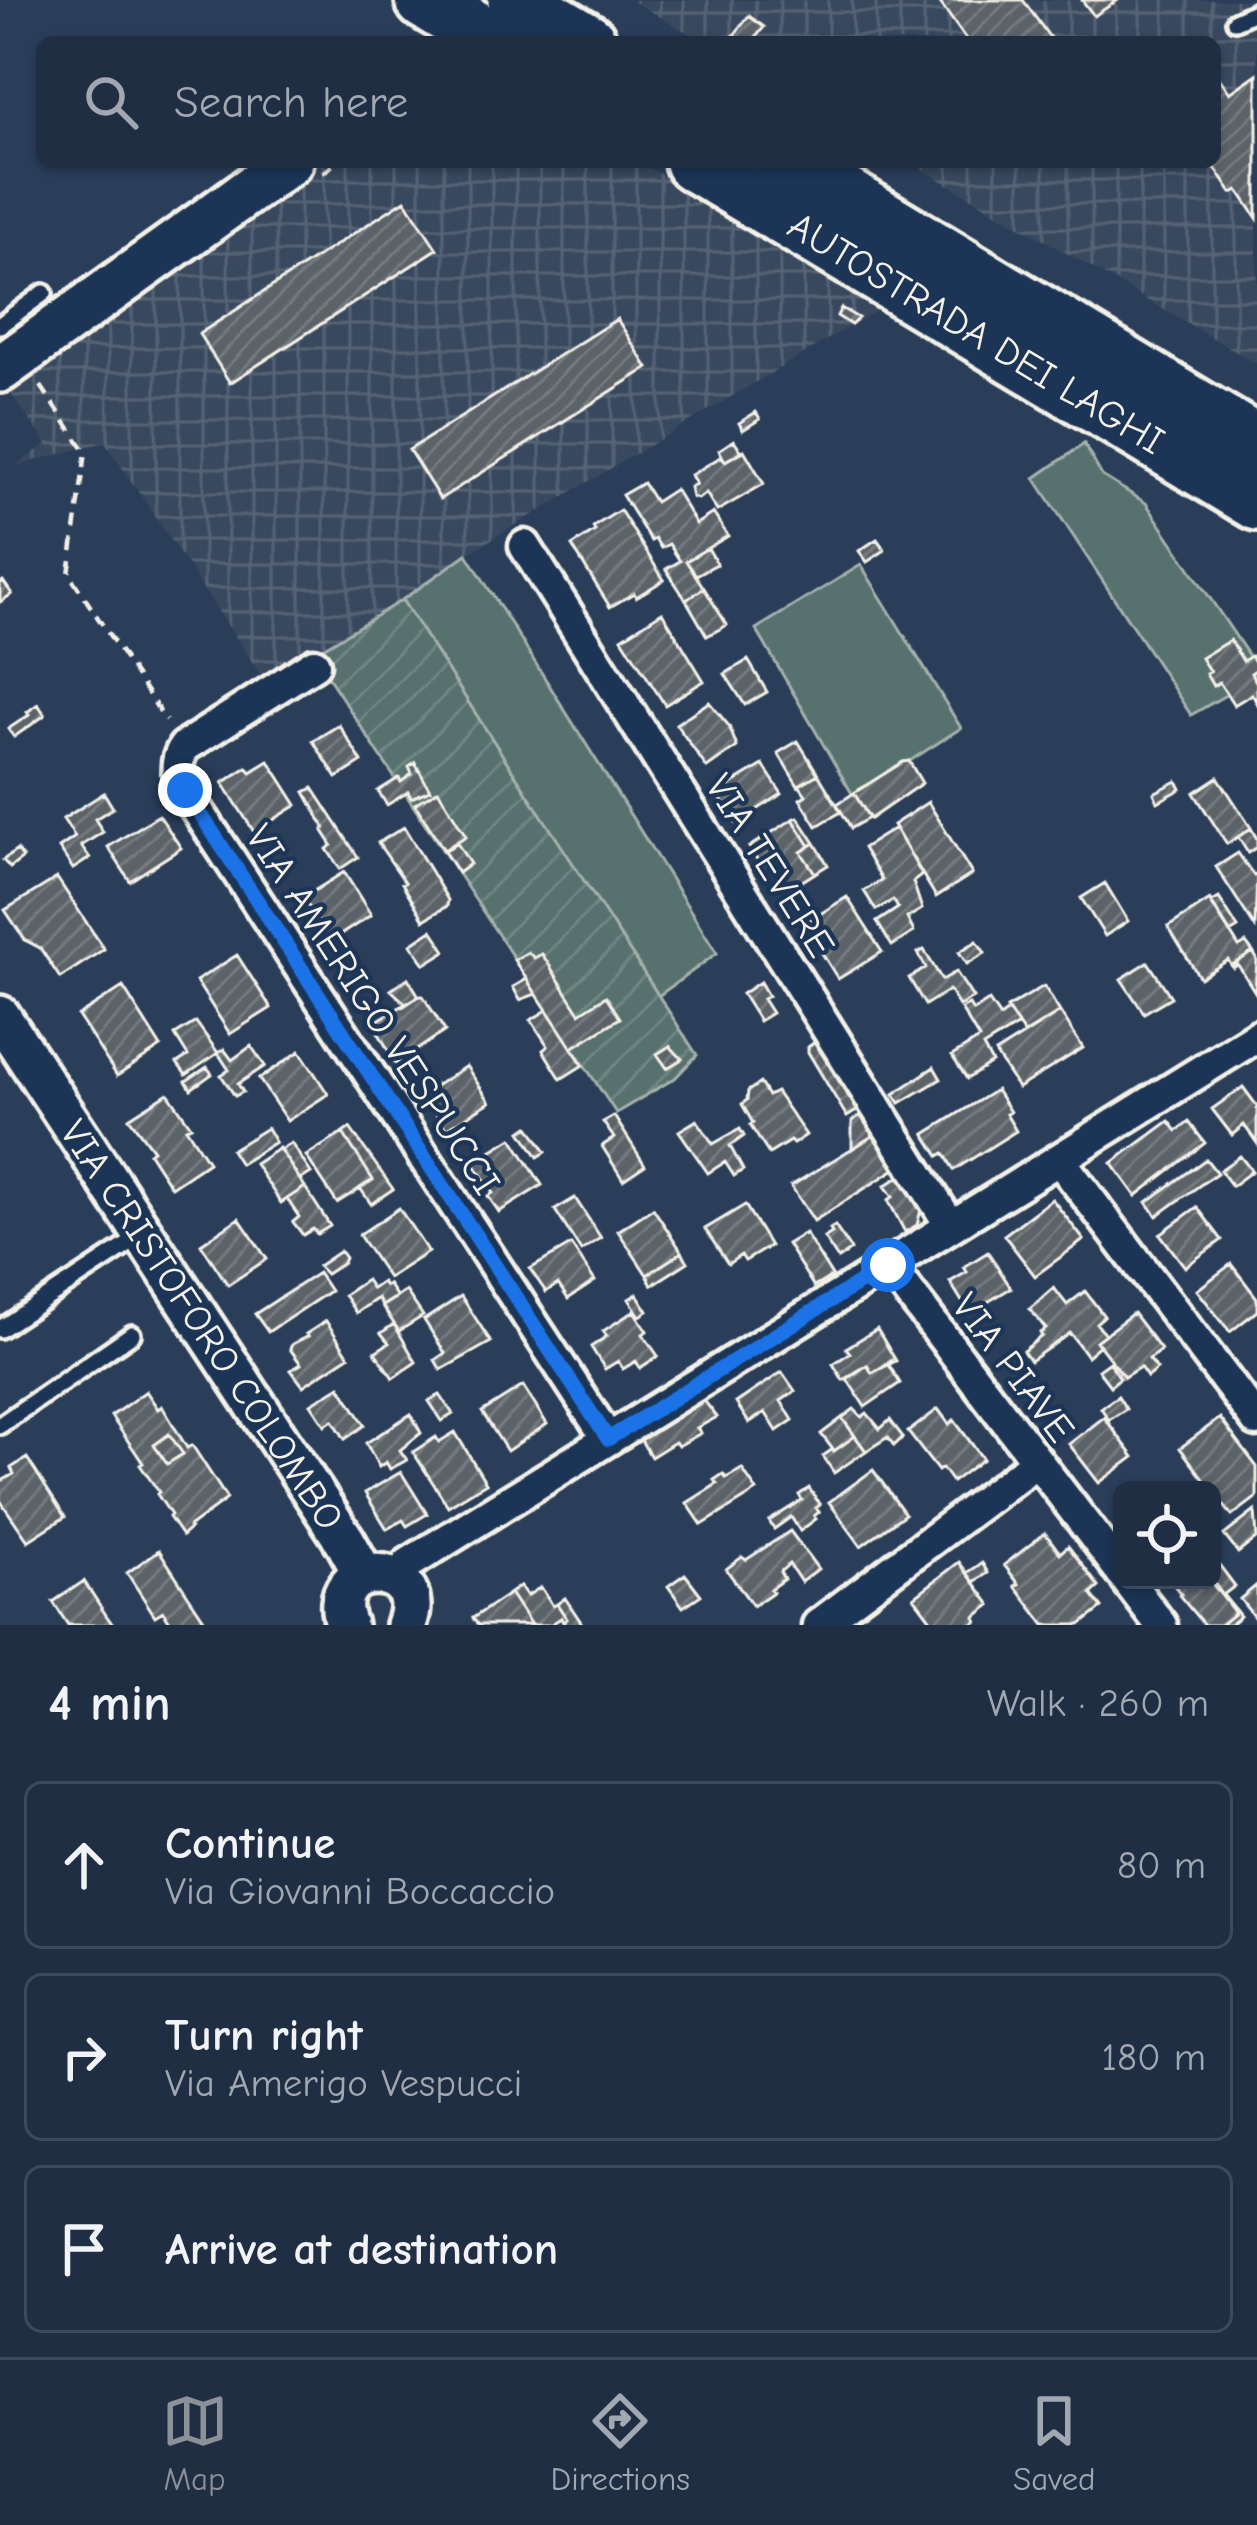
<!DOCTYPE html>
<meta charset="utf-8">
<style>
body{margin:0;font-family:"Comic Neue",sans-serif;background:#28364b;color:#f1f3f6}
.controls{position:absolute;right:36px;bottom:36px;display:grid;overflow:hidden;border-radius:18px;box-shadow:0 3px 9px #0004}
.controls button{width:108px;height:108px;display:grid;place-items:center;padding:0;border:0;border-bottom:3px solid #3d4a5d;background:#202e44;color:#f1f3f6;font:60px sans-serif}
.stop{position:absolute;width:36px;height:36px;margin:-27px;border:9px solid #1a73e8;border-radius:50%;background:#fff}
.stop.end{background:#1a73e8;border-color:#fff;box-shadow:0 3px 12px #0008}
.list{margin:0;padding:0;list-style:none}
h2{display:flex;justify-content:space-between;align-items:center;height:156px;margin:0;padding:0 48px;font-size:51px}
h2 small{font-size:39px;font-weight:400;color:#a2a8b2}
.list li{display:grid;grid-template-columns:78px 1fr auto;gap:36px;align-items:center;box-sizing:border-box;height:168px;margin:0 24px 24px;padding:0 24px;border:3px solid #3d4a5d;border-radius:18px}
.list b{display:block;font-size:45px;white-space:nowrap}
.list p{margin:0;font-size:39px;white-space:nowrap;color:#a2a8b2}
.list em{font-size:39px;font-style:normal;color:#a2a8b2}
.icon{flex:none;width:66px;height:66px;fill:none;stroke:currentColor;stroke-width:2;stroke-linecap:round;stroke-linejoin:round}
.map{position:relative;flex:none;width:1257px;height:1625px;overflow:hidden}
.search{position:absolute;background:#202e44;box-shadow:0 3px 9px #0004;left:36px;right:36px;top:36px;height:132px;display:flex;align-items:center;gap:30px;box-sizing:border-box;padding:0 42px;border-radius:18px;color:#a2a8b2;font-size:45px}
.sheet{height:732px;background:#202e44}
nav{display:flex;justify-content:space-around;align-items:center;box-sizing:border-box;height:168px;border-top:3px solid #3d4a5d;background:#202e44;font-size:33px;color:#a2a8b2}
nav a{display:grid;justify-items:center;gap:6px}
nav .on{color:#8c9099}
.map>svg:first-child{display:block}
</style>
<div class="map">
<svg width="1257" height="1625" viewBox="0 0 1257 1625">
<defs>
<pattern id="industrial-grid" width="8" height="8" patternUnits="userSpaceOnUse" patternTransform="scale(3)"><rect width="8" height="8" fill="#39495e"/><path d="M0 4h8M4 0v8" fill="none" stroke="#566475"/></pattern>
<pattern id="garden-furrows" width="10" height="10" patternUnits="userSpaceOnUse" patternTransform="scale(3)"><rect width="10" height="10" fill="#57716e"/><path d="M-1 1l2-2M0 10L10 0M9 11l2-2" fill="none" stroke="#708683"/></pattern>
<pattern id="building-hatch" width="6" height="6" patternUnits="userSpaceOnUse" patternTransform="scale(3)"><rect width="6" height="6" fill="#5c6368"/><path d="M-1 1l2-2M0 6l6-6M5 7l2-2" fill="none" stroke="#747a7e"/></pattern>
</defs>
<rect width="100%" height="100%" fill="#2a3e5a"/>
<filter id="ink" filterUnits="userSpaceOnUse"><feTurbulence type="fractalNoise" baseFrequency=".00833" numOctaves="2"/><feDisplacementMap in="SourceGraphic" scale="24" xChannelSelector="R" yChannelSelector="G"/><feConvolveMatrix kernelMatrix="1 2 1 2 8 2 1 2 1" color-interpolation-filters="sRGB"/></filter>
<g filter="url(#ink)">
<path fill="url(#industrial-grid)" d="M631,0H1257V364L910,162H1215V42H704Z
M306,162H640L882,307L467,554L402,600L267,684L105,442L15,466L47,444L2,381Z"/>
<path fill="#57716e" stroke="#a6b1ab" stroke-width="3" d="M1084,444L1102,476L1146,503L1257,668V677L1191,715L1035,478Z
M467,554L717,953L658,996L402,600Z
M861,565L961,728L854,797L756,629Z"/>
<path fill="url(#garden-furrows)" stroke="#a6b1ab" stroke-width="3" d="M402,600L697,1055L675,1078L616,1113L313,654Z"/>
<path fill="url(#building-hatch)" stroke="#f4f1e8" stroke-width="3" fill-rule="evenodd" d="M938,0H1023L1053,42H968Z
M1082,0H1118L1094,16Z
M749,16L764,27L752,42H735L731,39Z
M1215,72L1230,93L1257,74V218L1238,190L1232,193L1211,162H1215Z
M405,200L437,249L230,383L199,334Z
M841,308L858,318L851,325L837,316Z
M617,319L648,368L440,499L409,450Z
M756,412L760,419L743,430L739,423Z
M734,440L742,452L725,461L719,450Z
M744,450L764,484L717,511L706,493L698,499L692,497L690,487L696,484L691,475L722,456L725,461Z
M643,483L655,502L675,489L696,524L713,513L728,536L686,561L704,588L686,600L666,569L680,561L669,544L661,548L655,539L651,541L622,495Z
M620,510L664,580L636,597L634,593L610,607L572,546L595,531L593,527Z
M877,539L885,550L867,562L859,551Z
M708,548L717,564L696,575L686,561Z
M3,581L12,594L0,602V583Z
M704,588L727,625L707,636L686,600Z
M662,612L704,681L665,705L622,638Z
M1230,640L1243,661L1251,656L1257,665V669L1251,673L1257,683V703L1252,694L1234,705L1219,682L1213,686L1206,674L1210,672L1201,658Z
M748,660L767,692L745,705L725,674Z
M709,702L729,726L737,747L707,768L676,724Z
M38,704L45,715L14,737L8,729L29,715L27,712Z
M339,725L362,762L337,778L313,741Z
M798,741L818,774L798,786L778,753Z
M269,761L297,805L254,832L223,783L247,767L251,772Z
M909,761L922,783L870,819L854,793L903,762Z
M415,763L430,790L411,798L408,792L387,805L378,791L399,778L401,782L412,774L409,767Z
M763,765L782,794L736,823L717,793Z
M818,774L841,812L817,826L800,799L806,795L799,785Z
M1218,777L1251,828L1227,844L1194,793Z
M1177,781L1181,789L1158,802L1154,793Z
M313,788L358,857L340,869L327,849L332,845L323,831L325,828L305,792Z
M438,790L466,836L444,850L415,804Z
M104,793L113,808L95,819L103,832L81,846L90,858L73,869L59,848L75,837L63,819Z
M854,793L869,818L851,828L837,804Z
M928,802L972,874L936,897L893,825Z
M159,815L181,848L130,881L108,847Z
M798,817L815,843L810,846L793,819Z
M793,819L810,846L801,852L815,873L788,890L770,862L762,867L749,847Z
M404,827L448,900L447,906L424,920L402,883L405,882L378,843Z
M895,828L922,875L913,882L922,909L907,918L914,932L892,946L877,922L898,908L893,900L876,910L864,891L882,880L863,848Z
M1251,828L1257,839V847L1248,853L1238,837Z
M457,843L470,864L458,873L444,851Z
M815,843L828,865L815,873L801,852Z
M17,850L23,858L10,868L3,860Z
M1238,853L1254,876L1257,874L1255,927L1216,867Z
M344,872L371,915L331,941L303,898Z
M57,878L104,949L60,978L40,948L25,940L5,910Z
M1105,883L1128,921L1105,936L1081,898Z
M847,897L882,952L838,979L804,924Z
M1219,898L1238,928L1230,933L1211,903Z
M1210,900L1239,947L1246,943L1253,952L1234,964L1236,966L1233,968L1228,960L1200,978L1168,927Z
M432,930L446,951L425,964L411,944Z
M977,941L985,953L967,964L959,952Z
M924,950L942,980L956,972L973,998L959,1006L949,990L925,1005L909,978L926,968L918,953Z
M528,952L534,958L542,954L580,1013L606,996L620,1018L572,1048L514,960Z
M1253,952L1257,959L1255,992L1238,965L1234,964Z
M237,955L271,1008L230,1034L196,981Z
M1148,962L1171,997L1144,1013L1121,979Z
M408,978L419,996L404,1006V1002L391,990Z
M527,979L536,994L520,1000L513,987Z
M760,982L768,996L763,999L772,1013L759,1021L742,994Z
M1044,986L1060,1012L1024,1034L1007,1008Z
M123,987L161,1047L117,1076L78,1016Z
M419,996H423L445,1031L396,1064L373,1023Z
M989,1001L1000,1017L1008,1011L1018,1025L983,1047L992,1063L967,1079L952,1056L979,1039L961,1009L969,1005L973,1011Z
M547,1010L583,1065L561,1079L543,1050L548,1046L531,1020Z
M1060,1012L1083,1048L1018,1088L995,1053Z
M196,1022L218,1053L186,1075L177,1063L188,1056L175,1035Z
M815,1042L858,1110L847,1117L808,1052V1047Z
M251,1046L265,1066L238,1084L243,1092L235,1096L221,1075L229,1070L218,1053L224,1049L232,1060Z
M670,1046L682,1059L667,1068L657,1054Z
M300,1051L328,1094L287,1121L259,1079Z
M466,1066L490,1102L446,1129L423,1094Z
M207,1067L212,1074L191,1089L186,1081Z
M934,1067L941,1079L900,1103L894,1094Z
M760,1083L768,1096L776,1092L806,1135L793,1144L790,1141L769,1154L750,1125L753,1123L742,1104L747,1100L748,1091Z
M1243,1087L1257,1106V1143L1244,1125L1232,1135L1212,1109Z
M996,1090L1010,1112L1006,1114L1016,1131L954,1170L944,1153L939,1156L925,1134Z
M168,1093L191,1126L186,1128L208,1162L171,1187L149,1153L153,1150L129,1118Z
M861,1115L874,1135L852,1149V1121Z
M614,1116L645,1165L623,1180L602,1146L614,1138L603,1122Z
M697,1120L713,1144L740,1129L744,1136L730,1146L743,1170L734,1176L725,1162L708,1173L679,1131Z
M1169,1121L1177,1131L1189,1122L1205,1143L1136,1196L1112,1163Z
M529,1126L546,1152L538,1157L521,1131Z
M267,1128L275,1142L240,1164L231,1150Z
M350,1128L393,1189L371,1204L360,1188L373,1180L343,1133Z
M343,1133L373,1180L337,1203L306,1156Z
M874,1135L895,1169L814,1221L791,1186Z
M512,1138L542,1185L499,1212L488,1196L493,1193L473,1162Z
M291,1143L311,1173L300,1180L280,1150Z
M279,1148L305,1187L281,1203L255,1164Z
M1240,1156L1252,1171L1232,1186L1220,1170Z
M1206,1159L1217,1173L1157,1216L1147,1202Z
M900,1176L921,1210L917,1225L905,1232L888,1200L893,1197L885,1186Z
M305,1187L330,1226L317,1234L313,1229L303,1235L293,1222L299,1217L287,1199Z
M575,1198L601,1238L581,1251L555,1210Z
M1052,1199L1084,1240L1035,1276L1004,1235Z
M745,1205L770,1246L745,1261L741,1255L728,1264L705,1229Z
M1197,1207L1222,1240L1185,1267L1160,1234Z
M399,1208L428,1252L388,1278L359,1235Z
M653,1208L682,1252L647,1275L618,1231Z
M239,1218L267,1259L228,1285L201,1244Z
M835,1226L851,1250L838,1259L824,1238L832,1233L830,1229Z
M805,1233L832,1276L814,1287L787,1244Z
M571,1245L595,1281L568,1299L558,1284L546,1292L530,1269Z
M340,1251L345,1258L343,1263L326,1274L318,1266Z
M682,1252L688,1262L652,1285L647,1275Z
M988,1252L1011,1288L969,1313L950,1282L967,1272L964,1267Z
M1231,1264L1257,1298V1311L1230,1332L1197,1290Z
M318,1273L330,1291L268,1332L255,1314Z
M366,1280L372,1289L382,1282L385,1286L388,1284L397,1297L382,1306L378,1298L356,1313L344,1295Z
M1054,1288L1067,1305L1085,1291L1104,1316L1096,1323L1105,1334L1096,1341L1100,1345L1087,1356L1070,1333L1030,1361L1023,1351L1042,1336L1040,1333L1046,1329L1030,1309Z
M406,1291L423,1316L399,1331L382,1306Z
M637,1294L648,1311L640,1316L629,1299Z
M461,1296L491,1342L441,1370L435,1360L445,1353L424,1320Z
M634,1311L647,1331L643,1334L658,1356L640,1368L636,1361L623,1369L618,1361L605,1369L591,1347L607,1336L603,1331Z
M1133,1313L1161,1350L1149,1359L1157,1369L1147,1377L1140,1367L1124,1377L1096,1341Z
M326,1321L349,1356L303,1386L291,1370L301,1364L290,1349L292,1344L308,1336L306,1334Z
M394,1324L416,1362L393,1378L375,1352L389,1343L381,1333Z
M877,1329L896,1361L872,1373L867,1365L843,1380L833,1364L850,1353L846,1348Z
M891,1361L889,1365L900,1383L865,1407L847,1379L867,1365L872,1373Z
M1109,1362L1120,1378L1110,1386L1098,1370Z
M782,1372L795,1391L781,1401L793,1420L777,1431L765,1412L749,1423L736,1403Z
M340,1386L365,1425L345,1439L333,1420L325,1425L311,1404Z
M523,1386L547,1424L507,1451L482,1412Z
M146,1391L158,1409L162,1406L187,1448L192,1445L227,1499L189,1527L190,1529L182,1536L169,1517L171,1515L157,1494L159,1492L140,1465L143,1463L111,1416ZM169,1434L183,1454L167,1464L154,1445Z
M440,1395L453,1414L442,1421L429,1401Z
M1118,1396L1126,1409L1109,1420L1101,1408Z
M702,1398L717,1417L697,1428L701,1433L678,1446L675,1442L651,1457L639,1437Z
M854,1409L862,1417L867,1413L880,1429L890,1420L903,1437L894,1446L888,1437L866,1451L842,1418Z
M938,1409L949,1424L954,1420L983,1459L952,1482L942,1468L938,1471L908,1432Z
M411,1414L421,1433L400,1450L407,1460L390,1469L386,1462L379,1467L366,1443Z
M1104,1417L1134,1457L1099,1483L1069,1444Z
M842,1418L855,1436L834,1451L821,1434Z
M1220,1418L1257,1467V1497L1232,1516L1180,1448Z
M455,1432L486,1483L448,1506L413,1452L436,1437L439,1442Z
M169,1434L183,1454L167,1464L154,1445Z
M855,1436L866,1451L834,1473L823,1456L833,1449L834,1451Z
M27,1458L65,1517L28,1541L0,1500V1482L14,1474L11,1468Z
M742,1469L757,1491L702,1525L687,1503L717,1484L714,1480L723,1474L726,1478Z
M873,1470L905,1514L861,1546L829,1502Z
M401,1472L427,1514L407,1526L403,1520L387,1529L365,1493Z
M809,1488L820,1505L816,1508L819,1512L814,1516L816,1519L800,1531L791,1517L774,1529L769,1521L802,1500L799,1495Z
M1255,1511L1257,1538L1238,1553L1224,1535Z
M790,1531L818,1569L801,1582L789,1564L780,1572L784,1579L770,1589L773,1592L753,1606L726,1569L742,1557L746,1560Z
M1045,1533L1060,1553L1068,1546L1099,1587L1091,1594L1102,1608L1080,1625H1045L1015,1586L1019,1584L1004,1565Z
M159,1550L186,1592L208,1625H172L163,1611L155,1616L127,1573Z
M1214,1558L1235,1586L1223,1595L1240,1616L1229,1625H1220L1235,1613L1211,1582L1215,1570L1212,1566Z
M959,1562L991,1605L975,1617L977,1621L972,1625H935L914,1597Z
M982,1563L988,1573L974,1582L967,1573Z
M685,1574L701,1595L683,1607L668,1586Z
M1170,1580H1212L1235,1613L1220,1625H1204L1179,1595L1181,1594Z
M84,1581L106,1615L113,1625H68L53,1602Z
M1257,1585V1621L1240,1599Z
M520,1586L527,1596L541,1587L553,1606L557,1604L567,1619L563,1622L561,1618L550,1625H531L510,1593Z
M510,1593L531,1625H478L473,1618Z
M565,1598L583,1625H565L563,1622L567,1619L557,1604Z"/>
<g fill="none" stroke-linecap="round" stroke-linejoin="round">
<g stroke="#f4f1e8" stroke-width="24">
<path id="service" d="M1235,21L1257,11
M0,325L44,293
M0,1329L140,1237
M0,1425L132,1334"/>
</g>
<g stroke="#f4f1e8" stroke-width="39">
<path id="minor" d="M525,546L951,1226
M314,664L184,747C174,764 177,774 185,791L608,1439
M1059,1159L1257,1421
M888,1265L1122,1573
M1127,1580L1161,1625
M398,1581L408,1564L1257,1036
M818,1625L1037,1461"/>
</g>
<g stroke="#f4f1e8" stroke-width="48">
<g id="tertiary">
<path id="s1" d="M0,1016L345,1541L364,1575"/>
<path d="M346,1625C319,1558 432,1557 406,1625"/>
</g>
</g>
<g stroke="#f4f1e8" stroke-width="54">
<path id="secondary" d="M0,369L289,162"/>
</g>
<g stroke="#f4f1e8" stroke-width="66">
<g id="motorway">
<path d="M425,0L495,42"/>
<path d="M517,0L587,42"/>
<path id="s2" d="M694,162L1257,501"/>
<path d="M787,162L1257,445"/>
</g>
</g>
<path stroke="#f4f1e8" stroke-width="4.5" stroke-dasharray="12 9" stroke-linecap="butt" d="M323,173L337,162
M41,386L86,452L69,574L166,721"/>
<use href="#service" stroke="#1d3557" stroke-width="15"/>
<use href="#minor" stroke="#1d3557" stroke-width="30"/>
<use href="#tertiary" stroke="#1d3557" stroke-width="39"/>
<use href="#secondary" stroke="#1d3557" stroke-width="45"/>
<use href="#motorway" stroke="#1d3557" stroke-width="57"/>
</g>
</g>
<g fill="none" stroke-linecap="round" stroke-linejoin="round" filter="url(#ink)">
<path stroke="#1a73e8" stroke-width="15" d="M185,790L608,1439L888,1265"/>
</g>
<g text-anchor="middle" stroke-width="9" stroke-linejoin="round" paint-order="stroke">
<g font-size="39" fill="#f4f1e8" stroke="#1d3557">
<text dy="14" stroke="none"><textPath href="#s2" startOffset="330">AUTOSTRADA DEI LAGHI</textPath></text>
<text transform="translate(771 865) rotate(58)" y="14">VIA TEVERE</text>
<text transform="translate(374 1009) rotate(57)" y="14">VIA AMERIGO VESPUCCI</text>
<text dy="14" stroke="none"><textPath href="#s1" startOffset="369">VIA CRISTOFORO COLOMBO</textPath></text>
<text transform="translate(1014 1367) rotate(53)" y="14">VIA PIAVE</text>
</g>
</g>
</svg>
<div class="controls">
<button><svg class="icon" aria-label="locate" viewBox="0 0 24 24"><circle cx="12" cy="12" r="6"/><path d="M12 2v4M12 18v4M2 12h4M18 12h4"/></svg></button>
</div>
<div class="stop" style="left:888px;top:1265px"></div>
<div class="stop end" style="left:185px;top:790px"></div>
<div class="search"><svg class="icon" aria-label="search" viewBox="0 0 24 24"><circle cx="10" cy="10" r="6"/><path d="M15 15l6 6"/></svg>Search here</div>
</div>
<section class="sheet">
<h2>4 min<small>Walk · 260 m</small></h2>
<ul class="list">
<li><svg class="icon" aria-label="ahead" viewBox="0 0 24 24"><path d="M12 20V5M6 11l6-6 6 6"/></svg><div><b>Continue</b><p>Via Giovanni Boccaccio</p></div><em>80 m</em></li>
<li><svg class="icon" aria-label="right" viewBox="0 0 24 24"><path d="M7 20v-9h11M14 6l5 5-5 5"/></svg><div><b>Turn right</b><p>Via Amerigo Vespucci</p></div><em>180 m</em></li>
<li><svg class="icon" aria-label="arrive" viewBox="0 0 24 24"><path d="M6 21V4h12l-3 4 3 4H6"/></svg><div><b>Arrive at destination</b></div></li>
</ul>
</section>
<nav>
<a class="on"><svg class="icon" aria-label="map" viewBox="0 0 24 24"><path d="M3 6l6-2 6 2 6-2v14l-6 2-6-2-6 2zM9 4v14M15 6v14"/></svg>Map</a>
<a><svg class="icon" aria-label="directions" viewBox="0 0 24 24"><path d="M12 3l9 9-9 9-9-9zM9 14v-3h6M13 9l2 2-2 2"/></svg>Directions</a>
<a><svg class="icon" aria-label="saved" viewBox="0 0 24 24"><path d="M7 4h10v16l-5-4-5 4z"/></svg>Saved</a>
</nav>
